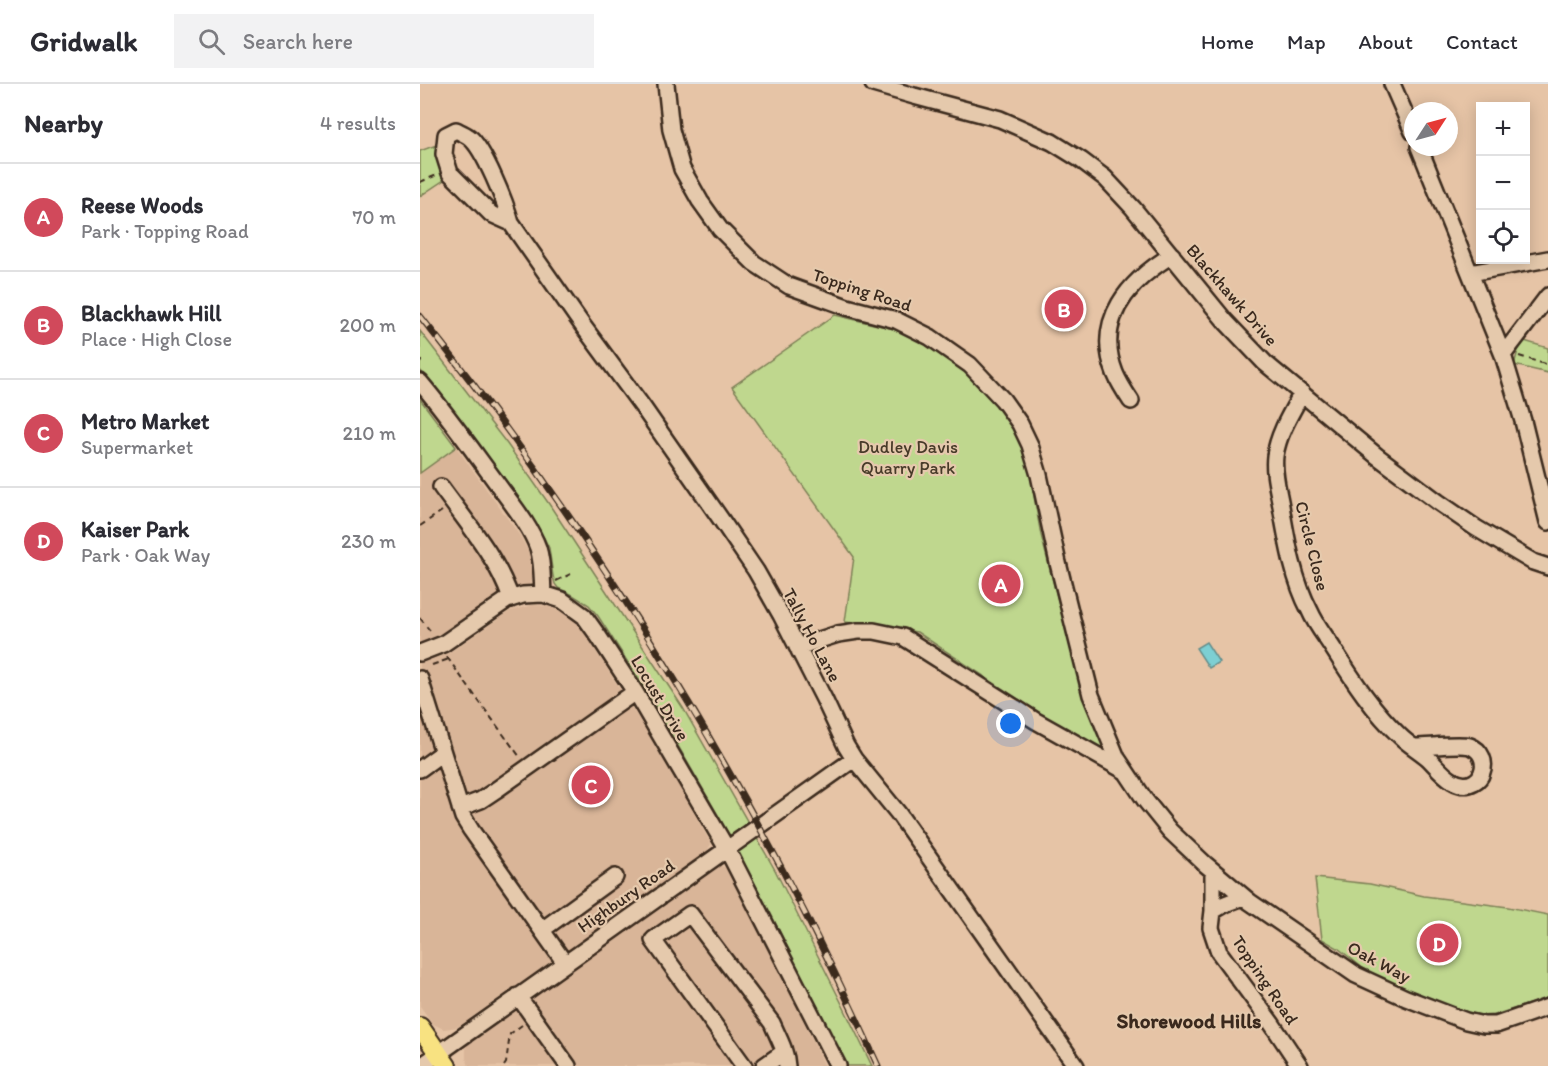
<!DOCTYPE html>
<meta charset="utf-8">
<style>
body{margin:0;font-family:Itim,sans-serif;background:#f2f2f3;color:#2b2b33}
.controls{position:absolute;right:18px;top:18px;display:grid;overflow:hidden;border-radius:0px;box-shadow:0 3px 15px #0003}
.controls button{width:54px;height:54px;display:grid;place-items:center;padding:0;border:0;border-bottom:2px solid #e1e1e2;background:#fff;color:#2b2b33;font:30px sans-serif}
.compass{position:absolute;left:984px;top:18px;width:54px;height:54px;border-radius:50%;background:#fff;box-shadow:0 3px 15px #0003;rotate:54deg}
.you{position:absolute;left:591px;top:640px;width:21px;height:21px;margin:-15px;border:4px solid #fff;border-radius:50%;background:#1a73e8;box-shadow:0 0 0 9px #1a73e833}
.badge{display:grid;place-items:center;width:39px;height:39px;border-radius:50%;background:#d1495b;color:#fff;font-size:20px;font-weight:700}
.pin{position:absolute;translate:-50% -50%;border:3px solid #fff;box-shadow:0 2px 6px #0006}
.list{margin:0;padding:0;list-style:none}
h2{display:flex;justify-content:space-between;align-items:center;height:78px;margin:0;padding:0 24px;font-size:26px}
h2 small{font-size:20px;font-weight:400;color:#7c7c81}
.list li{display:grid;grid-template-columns:39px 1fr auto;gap:18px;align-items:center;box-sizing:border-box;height:108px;padding:0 24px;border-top:2px solid #e1e1e2}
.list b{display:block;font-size:22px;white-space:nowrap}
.list p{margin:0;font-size:20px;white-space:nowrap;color:#7c7c81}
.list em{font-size:20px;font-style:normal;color:#7c7c81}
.icon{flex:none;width:33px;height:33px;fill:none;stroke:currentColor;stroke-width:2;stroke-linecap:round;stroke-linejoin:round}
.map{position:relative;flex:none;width:1128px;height:982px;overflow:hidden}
header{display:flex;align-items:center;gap:36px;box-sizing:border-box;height:84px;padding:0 30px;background:#fff;border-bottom:2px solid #e1e1e2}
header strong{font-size:28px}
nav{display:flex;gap:33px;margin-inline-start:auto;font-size:21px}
.search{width:420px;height:54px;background:#f2f2f3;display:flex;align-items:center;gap:15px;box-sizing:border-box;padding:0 21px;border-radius:0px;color:#7c7c81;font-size:22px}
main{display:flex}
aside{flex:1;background:#fff}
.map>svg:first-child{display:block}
</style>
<header>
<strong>Gridwalk</strong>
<div class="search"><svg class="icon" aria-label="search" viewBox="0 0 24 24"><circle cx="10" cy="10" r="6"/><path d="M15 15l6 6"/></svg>Search here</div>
<nav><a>Home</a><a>Map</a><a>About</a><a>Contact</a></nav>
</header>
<main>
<aside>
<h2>Nearby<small>4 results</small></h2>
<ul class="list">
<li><span class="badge">A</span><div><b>Reese Woods</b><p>Park · Topping Road</p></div><em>70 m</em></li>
<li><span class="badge">B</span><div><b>Blackhawk Hill</b><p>Place · High Close</p></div><em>200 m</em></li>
<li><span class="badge">C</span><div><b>Metro Market</b><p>Supermarket</p></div><em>210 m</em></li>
<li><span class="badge">D</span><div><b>Kaiser Park</b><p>Park · Oak Way</p></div><em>230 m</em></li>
</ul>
</aside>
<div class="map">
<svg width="1128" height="982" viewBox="0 0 1128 982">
<rect width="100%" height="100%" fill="#e6c4a6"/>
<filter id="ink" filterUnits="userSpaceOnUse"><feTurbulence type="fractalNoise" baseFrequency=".0167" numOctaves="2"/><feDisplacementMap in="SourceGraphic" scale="12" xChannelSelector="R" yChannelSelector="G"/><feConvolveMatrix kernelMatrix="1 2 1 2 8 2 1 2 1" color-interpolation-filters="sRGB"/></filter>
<g filter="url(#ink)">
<path fill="#d9b598" d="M36,363L100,452L110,471L112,483V496L108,502L96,504L79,510L27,547L0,559V389Z
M112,521L127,522L135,525L148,531L160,542L220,637L262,708L291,760L287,767L276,776L45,938L37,943L24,945L13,940L0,922V578L11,576L29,569L90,527Z
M300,781L307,785L326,821L360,888L405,982H49L46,974V965L49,957L55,952L296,782Z"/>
<path fill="#bfd78e" stroke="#7d8056" stroke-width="1.5" d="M16,61C15,75 19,83 27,94L0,112V67Z
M415,231L483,247L541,282L583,327L596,348L607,374L621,451L663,613L689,675L497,548L425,538L434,473L312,303Z
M0,247L87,360L129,420L263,624L355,786L423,922L452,982H426L350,828L301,736L225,605L178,532L169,521L151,510L138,504L135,500L133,492L129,464L124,454C86,397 46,339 0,286Z
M1101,256L1128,264V289L1094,281Z
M0,315L36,363L0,389Z
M895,794L950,800L1004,812L1088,823L1128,831V914L1074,931L1059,932L996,911L954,893L918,864L902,855Z"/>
<path fill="#7dcfd3" stroke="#638d8b" stroke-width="1.5" d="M786,558L799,578L789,584L776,564Z"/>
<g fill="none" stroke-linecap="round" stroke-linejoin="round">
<g stroke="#3b2a1e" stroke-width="20">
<path id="minor" d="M246,0L251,46L262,85L280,117L300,145L334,179L369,202L427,223L476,236L510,253L550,281L583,316L600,340L610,361L619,391L638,479L671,611L697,674L725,716L750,747L785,780L830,818L936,891L986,914L1046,937L1064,941H1076L1128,923
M453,0L494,12L580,35L632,58L661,76L685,94L713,124L806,238L845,279L957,372L1018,418L1056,444L1113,478L1128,483
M972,0L993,48
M999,63L1083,271L1103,337L1128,438
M91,139L71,130L30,89L24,70L26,51L36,46C40,48 45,50 49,53C64,64 86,120 91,139L163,242L222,322L300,434L336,487L361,531L404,615L426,662L434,675L478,729L656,982
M1050,189L1128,175
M1083,271L1128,212
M0,298C27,330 51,364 76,398C90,418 110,441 118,464C123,479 122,495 123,510
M882,309C871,329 858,350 855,372C853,389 858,405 861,422C867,457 873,495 890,527C896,541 906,553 914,566C933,596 954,628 980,652C989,661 1000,667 1009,675C1020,686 1036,708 1054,698C1058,696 1061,692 1062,688C1066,678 1061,666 1050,662C1041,659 1007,663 996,663
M711,317C705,308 699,299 695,289C674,236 709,197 752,171
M21,403C47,439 77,473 91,515
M377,563L418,550L438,547H454L483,553L616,637L705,687
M0,569L23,560L87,516L103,511L123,510L142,516L164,532L179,553L215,608L307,765L418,982
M0,595L43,733L51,746L145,879
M0,685L22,669
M40,724L61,716L76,706L215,608
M793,787V827L791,844L799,868L852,940L880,982
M793,827L805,820L823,813
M122,846L195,793
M98,912L148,982
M1,982L434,675
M324,982L233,856L270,830L352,939C358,953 366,966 367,982
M344,982L364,968"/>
</g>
<g stroke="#3b2a1e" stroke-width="22">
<path id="major" d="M0,943L27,982"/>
</g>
<path stroke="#3b2a1e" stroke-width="2" stroke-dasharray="6 4.5" stroke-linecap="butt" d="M0,98L17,91
M1099,272L1128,281
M0,275L1,277L0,279
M0,442L22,427
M136,497L153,489
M0,534L11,548
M27,573C51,607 75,639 100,673
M12,581L29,575
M84,982L86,979L90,950L102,941"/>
<use href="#minor" stroke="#e5c9ac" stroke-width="15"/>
<use href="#major" stroke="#f8e281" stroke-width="18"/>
<g stroke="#3b2a1e" stroke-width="7">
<path id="rail" d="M0,232C183,461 338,715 458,982"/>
</g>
<use href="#rail" stroke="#e5c9ac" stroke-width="4.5" stroke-dasharray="14" stroke-linecap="butt"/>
</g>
</g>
<g text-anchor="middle" stroke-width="4.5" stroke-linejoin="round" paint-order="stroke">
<g font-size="18" fill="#3b2a1e" stroke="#e5c9ac">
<text transform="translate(442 206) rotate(18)" y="6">Topping Road</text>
<text transform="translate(812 211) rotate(49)" y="6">Blackhawk Drive</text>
<text transform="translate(892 462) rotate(76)" y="6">Circle Close</text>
<text transform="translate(392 551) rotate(62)" y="6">Tally Ho Lane</text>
<text transform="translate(240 614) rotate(59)" y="6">Locust Drive</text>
<text transform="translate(206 812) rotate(-35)" y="6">Highbury Road</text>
<text transform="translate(959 878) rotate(28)" y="6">Oak Way</text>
<text transform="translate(845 896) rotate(56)" y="6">Topping Road</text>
</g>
<g font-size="18" fill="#483b29" stroke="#e5c9ac">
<text x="488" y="369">Dudley Davis<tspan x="488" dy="21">Quarry Park</tspan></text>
</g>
<g font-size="21" font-weight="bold" fill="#3b2a1e" stroke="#e5c9ac">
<text x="769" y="944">Shorewood Hills</text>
</g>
</g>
</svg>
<div class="controls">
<button>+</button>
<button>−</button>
<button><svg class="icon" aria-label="locate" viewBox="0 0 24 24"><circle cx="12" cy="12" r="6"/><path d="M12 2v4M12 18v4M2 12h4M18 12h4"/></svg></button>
</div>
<svg class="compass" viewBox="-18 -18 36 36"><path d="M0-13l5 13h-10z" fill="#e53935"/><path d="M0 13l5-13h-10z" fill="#7c7c81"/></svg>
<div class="you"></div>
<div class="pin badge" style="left:581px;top:500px">A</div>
<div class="pin badge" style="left:644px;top:225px">B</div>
<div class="pin badge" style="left:171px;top:701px">C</div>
<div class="pin badge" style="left:1019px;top:859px">D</div>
</div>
</main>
